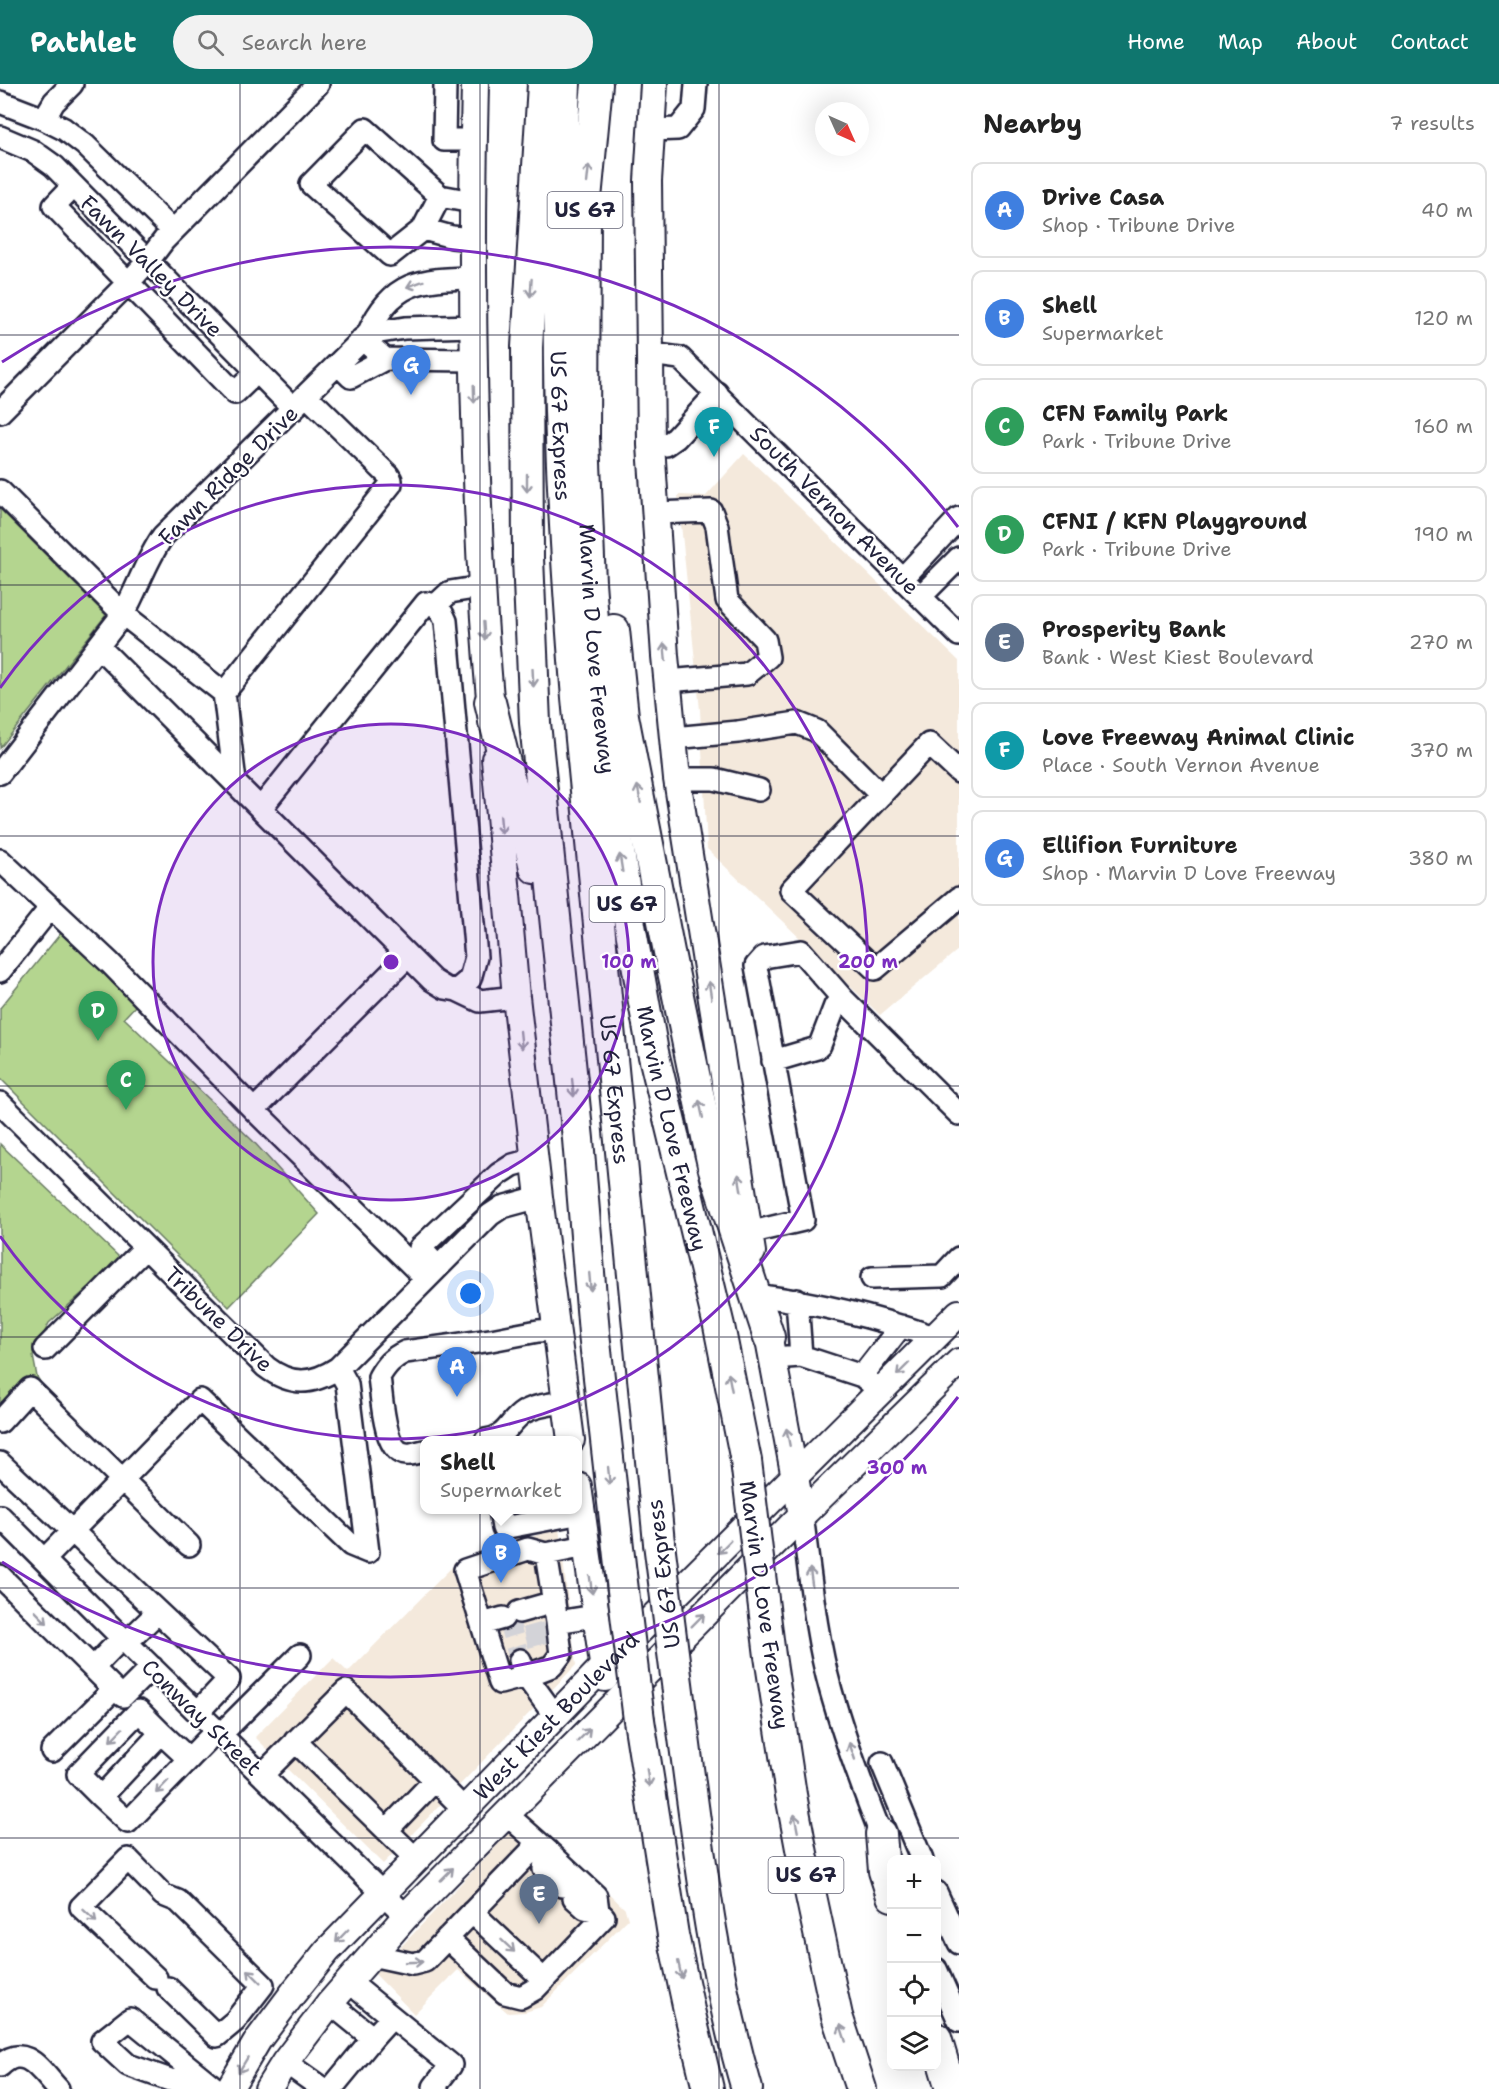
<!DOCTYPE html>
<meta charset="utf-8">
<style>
body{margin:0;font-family:"Shantell Sans",sans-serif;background:#f2f2f2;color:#222}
.controls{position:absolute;right:18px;bottom:18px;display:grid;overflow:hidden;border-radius:12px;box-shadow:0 6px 24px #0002}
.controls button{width:54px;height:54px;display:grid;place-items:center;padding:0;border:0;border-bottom:2px solid #e0e0e0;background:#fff;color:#222;font:30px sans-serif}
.compass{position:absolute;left:815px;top:18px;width:54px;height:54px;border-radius:50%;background:#fff;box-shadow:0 6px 24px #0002;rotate:135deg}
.you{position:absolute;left:471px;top:1210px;width:21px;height:21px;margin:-15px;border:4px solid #fff;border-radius:50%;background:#1a73e8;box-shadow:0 0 0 9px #1a73e833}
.badge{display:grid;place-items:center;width:39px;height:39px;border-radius:50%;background:#0f766e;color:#fff;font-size:20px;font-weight:700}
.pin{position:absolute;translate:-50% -50px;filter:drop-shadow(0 2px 3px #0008)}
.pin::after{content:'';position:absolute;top:32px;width:21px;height:18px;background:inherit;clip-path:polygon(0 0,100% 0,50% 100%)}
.popup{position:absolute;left:420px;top:1352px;width:162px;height:78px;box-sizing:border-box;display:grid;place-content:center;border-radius:12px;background:#fff;filter:drop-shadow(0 2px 4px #0005);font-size:20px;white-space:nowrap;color:#767676}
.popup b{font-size:22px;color:#222}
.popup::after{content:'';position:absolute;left:50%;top:100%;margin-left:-12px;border:12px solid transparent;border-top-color:#fff}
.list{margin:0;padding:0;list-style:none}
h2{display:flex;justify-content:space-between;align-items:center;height:78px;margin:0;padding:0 24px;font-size:26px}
h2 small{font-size:20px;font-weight:400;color:#767676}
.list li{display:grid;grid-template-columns:39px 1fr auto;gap:18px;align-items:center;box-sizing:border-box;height:96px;margin:0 12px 12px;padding:0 12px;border:2px solid #e0e0e0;border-radius:12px}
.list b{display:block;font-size:22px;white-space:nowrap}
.list p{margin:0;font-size:20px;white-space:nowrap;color:#767676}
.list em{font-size:20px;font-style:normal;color:#767676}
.icon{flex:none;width:33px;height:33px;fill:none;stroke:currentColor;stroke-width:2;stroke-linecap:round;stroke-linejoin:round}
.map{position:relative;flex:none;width:959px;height:2005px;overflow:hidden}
header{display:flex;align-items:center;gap:36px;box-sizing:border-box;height:84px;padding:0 30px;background:#0f766e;color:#fff}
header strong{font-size:28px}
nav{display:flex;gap:33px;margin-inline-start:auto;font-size:21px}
.search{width:420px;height:54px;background:#f2f2f2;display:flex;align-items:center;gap:15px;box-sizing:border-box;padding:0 21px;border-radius:33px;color:#767676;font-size:22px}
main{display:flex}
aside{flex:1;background:#fff}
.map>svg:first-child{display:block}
</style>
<header>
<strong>Pathlet</strong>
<div class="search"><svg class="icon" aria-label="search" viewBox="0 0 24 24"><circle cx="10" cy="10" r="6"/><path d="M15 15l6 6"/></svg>Search here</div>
<nav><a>Home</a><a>Map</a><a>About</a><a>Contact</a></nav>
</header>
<main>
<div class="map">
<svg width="959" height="2005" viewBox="0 0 959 2005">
<rect width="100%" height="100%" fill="#fff"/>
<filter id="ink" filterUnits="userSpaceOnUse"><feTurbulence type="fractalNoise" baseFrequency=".0167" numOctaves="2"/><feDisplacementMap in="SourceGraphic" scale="12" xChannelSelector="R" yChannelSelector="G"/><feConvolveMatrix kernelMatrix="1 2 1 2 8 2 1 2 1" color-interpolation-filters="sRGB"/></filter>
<g filter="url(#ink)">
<path fill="#f4e9dc" d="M744,370L959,577V865L880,931L707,765L700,626L678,411L706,412Z
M559,1444L576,1581L383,1780L255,1653L333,1574L348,1588L453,1482V1479Z
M527,1730L625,1825L628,1835L541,1923L525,1928L508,1929L458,1886L414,1930L375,1890Z"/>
<path fill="#b4d58f" stroke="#6b7c65" stroke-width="1.5" d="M0,425L106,531L0,664Z
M65,844L115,893L112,898L136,921L124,934L253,1057L319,1130L229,1223L0,994V924Z
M0,1060L118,1172L135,1193L88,1204L49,1239L33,1272L37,1293L42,1301L0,1348Z"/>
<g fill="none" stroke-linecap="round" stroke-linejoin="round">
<path stroke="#d3d3d8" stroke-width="21" stroke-dasharray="21 10" stroke-linecap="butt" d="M507,1532L520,1576
M533,1541L541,1570"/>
<g stroke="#22223b" stroke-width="26">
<path id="minor" d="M445,1L444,56H474
M0,18L44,35L64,45L85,61L173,147
M44,35L54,18L72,0
M651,46L678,45L694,25L696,0
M0,53L33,67L54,82L294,325
M73,102L54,122L235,309L257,288
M440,112L423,145L390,171L311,100L365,45L440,112L472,118
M423,145L452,153L472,155
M368,250L405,244L473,242
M650,270L680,274L959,551
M385,275L473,276
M338,280L351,293L385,275L362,255
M0,328L129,198L148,177L164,156L318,0
M651,361H666L676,354L717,309
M0,407L123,530L224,609L391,400V396L388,391L307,312
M655,429L711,427L717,442L727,516L765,556L768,573L747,590L668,597
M903,494L959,434
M921,512L959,474
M436,521L450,508L481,503
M99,563L432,896L445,904L457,906L480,917L516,913
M224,609L235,697
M673,654L738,648L797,639L817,647L881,711
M959,688L929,660L791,806L875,885L959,814
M0,689L123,530C138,504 145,478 163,452L368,250C391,197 421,195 472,194
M677,695H714L759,706
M261,724L426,519C439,521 441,526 446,537L476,873L470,895L457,906
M0,776L110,879L254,1026L426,1195
M0,887L51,823
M773,977L817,964L820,961L835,922L843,915
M0,1019L266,1283C291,1302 312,1301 338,1284L490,1131L502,1123L539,1113
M254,1026L408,872
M748,1149L803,1136L756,882L764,873L801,867L843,915L959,1030
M438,1183L420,1164L499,1090L513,1081L535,1075
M872,1194L942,1192L959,1174
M761,1212C819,1219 878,1234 934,1253
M797,1216L801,1272
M45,1265L145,1164
M773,1274L801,1272L862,1292L881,1307
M862,1292L901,1242
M0,1338L30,1305L189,1461
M486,1356C508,1353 508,1338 524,1328C537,1321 552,1320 566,1318
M424,1367C419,1368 411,1371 406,1370C383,1368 382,1311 379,1293C386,1281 392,1274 405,1268L491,1256L538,1247L557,1246
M0,1379L229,1595L198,1628
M500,1426L503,1444L581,1429
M802,1431C810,1489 815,1550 831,1607C846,1660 866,1713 886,1763
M0,1432L137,1569L406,1832
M586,1462L546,1470L557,1538L595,1532
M546,1470L528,1465L465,1486L500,1599L526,1592L555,1632
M44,1476L200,1316L351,1461L368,1468L347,1300L338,1284
M0,1492L114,1605L52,1667
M519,1528L554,1518
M482,1540L503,1534
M127,1558L158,1528
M520,1576L526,1592L552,1582L561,1570L557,1538
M93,1584L122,1554
M114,1605L123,1612L152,1583
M161,1649L189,1675
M221,1650L300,1571
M295,1657L416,1775
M882,1679L922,1776
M262,1691L346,1607L464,1725
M101,1713L78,1690L139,1627L161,1649L101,1713L128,1738L217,1646
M387,1746L435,1696
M547,1766L544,1785L562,1802
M936,1808L959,1859
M574,1814L585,1824L598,1827
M472,1828L544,1896
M447,1854L505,1909L521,1913L535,1905L604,1833L598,1827L596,1812L539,1759
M371,1871L413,1880L425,1877L539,1759L506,1730
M936,1885L959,1937
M156,1894L81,1823L128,1775L163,1811L178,1817L263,1901L235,1937L217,1952L168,1904
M348,1897L392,1933
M330,1919L373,1954L392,1933L451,1981L434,2003L437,2005
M285,1978L323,2005
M0,1982C25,1958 41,1987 58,2005
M210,2000L170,1996L128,1981L102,1957L130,1935L216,2005
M331,2005L373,1954"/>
</g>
<g stroke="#22223b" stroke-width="30">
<g id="major">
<path d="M475,0C470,213 473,426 492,638"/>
<path d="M654,0L648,97L651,361L665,572L677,695L752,1168"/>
<path d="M495,675L516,913L539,1113L571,1356"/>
<path d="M765,1234L802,1431"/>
<path d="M578,1402L605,1594"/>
<path id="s1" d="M229,2005L258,1956L294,1908L327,1867L602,1584L959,1229"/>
<path d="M268,2005L285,1978L330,1919L406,1832L802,1431L959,1278"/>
</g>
</g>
<g stroke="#22223b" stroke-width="34">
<g id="highway">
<path d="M543,0L527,263L528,474L535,639L578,1055L594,1249L621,1490"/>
<path id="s2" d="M565,0C560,118 556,237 561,355C564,441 570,527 577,614L659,1459"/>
<path id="s3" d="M597,0L585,125L584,355L590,498L599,614L613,727L630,841L653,968L719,1242L746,1377"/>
<path d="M614,546L623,632L669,868L713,1082L769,1253"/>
<path d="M490,618L508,691L526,744L535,784"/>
<path d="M770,1572L791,1711L803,1775L837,1932L861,2005"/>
<path d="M681,1631C698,1757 711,1883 747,2005"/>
<path d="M639,1636L673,1851L689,1926L708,2005"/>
<path d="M881,1750L884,1787L892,1812"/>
<path d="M936,1954L951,2005"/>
</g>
</g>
<use href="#minor" stroke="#fff" stroke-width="21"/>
<use href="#major" stroke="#fff" stroke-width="26"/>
<use href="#highway" stroke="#fff" stroke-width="30"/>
<g stroke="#22223b" stroke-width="34" stroke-linecap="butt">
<path id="highway-bridge" d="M746,1377L770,1572
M659,1459L681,1631
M621,1490L639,1636"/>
</g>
<use href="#highway-bridge" stroke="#fff" stroke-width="30"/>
</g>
<defs><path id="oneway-shaft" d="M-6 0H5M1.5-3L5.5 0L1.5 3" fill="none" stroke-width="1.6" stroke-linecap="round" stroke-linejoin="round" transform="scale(1.5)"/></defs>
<g stroke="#9c9ca7">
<use href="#oneway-shaft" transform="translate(588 90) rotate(-84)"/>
<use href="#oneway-shaft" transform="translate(415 200) rotate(160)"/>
<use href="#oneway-shaft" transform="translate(531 204) rotate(94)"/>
<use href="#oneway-shaft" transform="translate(474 310) rotate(88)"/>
<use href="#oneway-shaft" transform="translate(527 399) rotate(90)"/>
<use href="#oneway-shaft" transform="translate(484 547) rotate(86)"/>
<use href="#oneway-shaft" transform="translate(665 568) rotate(-95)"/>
<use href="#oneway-shaft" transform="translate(533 594) rotate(87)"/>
<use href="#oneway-shaft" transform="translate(639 710) rotate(-101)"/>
<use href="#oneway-shaft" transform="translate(501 741) rotate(85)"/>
<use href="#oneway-shaft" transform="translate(621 779) rotate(-99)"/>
<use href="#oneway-shaft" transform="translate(710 906) rotate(-99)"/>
<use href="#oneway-shaft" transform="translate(521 956) rotate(84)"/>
<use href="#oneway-shaft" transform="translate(573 1004) rotate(84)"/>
<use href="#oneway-shaft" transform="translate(701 1025) rotate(-102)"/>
<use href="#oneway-shaft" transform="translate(740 1099) rotate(-99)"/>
<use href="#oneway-shaft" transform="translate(590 1198) rotate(85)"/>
<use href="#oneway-shaft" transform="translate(903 1285) rotate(135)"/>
<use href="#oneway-shaft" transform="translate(730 1298) rotate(-101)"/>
<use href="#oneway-shaft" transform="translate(788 1353) rotate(-101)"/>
<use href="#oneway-shaft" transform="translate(609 1392) rotate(84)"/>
<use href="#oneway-shaft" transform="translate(724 1463) rotate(135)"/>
<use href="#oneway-shaft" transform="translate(811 1493) rotate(-98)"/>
<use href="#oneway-shaft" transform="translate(591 1501) rotate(82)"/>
<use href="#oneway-shaft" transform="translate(41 1533) rotate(45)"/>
<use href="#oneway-shaft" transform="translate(698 1536) rotate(-45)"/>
<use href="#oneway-shaft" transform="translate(116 1651) rotate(134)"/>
<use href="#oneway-shaft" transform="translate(584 1651) rotate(-45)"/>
<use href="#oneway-shaft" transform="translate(852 1667) rotate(-109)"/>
<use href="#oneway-shaft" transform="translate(648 1694) rotate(82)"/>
<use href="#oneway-shaft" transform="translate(162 1703) rotate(134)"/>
<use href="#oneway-shaft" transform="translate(796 1739) rotate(-101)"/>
<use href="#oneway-shaft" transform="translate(447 1790) rotate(-45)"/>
<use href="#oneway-shaft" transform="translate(90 1832) rotate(43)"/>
<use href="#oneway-shaft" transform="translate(342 1852) rotate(134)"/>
<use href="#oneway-shaft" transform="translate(508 1862) rotate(43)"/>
<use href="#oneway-shaft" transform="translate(414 1878) rotate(-2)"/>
<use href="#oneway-shaft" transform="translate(680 1886) rotate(78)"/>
<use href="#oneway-shaft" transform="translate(254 1892) rotate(-135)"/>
<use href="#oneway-shaft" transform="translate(843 1949) rotate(-108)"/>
<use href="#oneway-shaft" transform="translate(243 1981) rotate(121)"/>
</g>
</g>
<path fill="none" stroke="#22223b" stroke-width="1.5" stroke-opacity="0.55" d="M240,0V2005M480,0V2005M719,0V2005M0,251H959M0,501H959M0,752H959M0,1002H959M0,1253H959M0,1504H959M0,1754H959"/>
<circle cx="391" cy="878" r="238" fill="#7b2cbf" fill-opacity=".12"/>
<g fill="none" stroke="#7b2cbf" stroke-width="3">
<circle cx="391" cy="878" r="238"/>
<path d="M0 604A477 477 0 1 1 0 1152"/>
<path d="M958 1313A715 715 0 0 1 2 1478M2 278A715 715 0 0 1 958 443"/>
</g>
<g text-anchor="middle" stroke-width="4.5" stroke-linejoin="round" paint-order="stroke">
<g fill="#fff" stroke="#646476" stroke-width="1.5">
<rect x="547.5" y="108" width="75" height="36" rx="4.5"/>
<rect x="589.5" y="802" width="75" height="36" rx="4.5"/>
<rect x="768.5" y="1773" width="75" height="36" rx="4.5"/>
</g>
<g font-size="21" font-weight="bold" fill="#22223b">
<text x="585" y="133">US 67</text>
<text x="627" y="827">US 67</text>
<text x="806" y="1798">US 67</text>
</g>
<g font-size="22" fill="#22223b" stroke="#fff">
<text transform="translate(152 182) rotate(45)" y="8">Fawn Valley Drive</text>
<text dy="8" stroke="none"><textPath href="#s2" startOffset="342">US 67 Express</textPath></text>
<text transform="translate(228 391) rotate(-45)" y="8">Fawn Ridge Drive</text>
<text transform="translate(835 426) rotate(45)" y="8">South Vernon Avenue</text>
<text dy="8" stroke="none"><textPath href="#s3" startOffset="566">Marvin D Love Freeway</textPath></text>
<text dy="8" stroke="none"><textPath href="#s2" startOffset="1008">US 67 Express</textPath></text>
<text dy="8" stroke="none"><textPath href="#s3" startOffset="1052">Marvin D Love Freeway</textPath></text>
<text transform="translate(219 1235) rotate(44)" y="8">Tribune Drive</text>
<text transform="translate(663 1490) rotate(-97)" y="8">US 67 Express</text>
<text transform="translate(765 1521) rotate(82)" y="8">Marvin D Love Freeway</text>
<text dy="8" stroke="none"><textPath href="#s1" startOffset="498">West Kiest Boulevard</textPath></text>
<text transform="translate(202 1633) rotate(44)" y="8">Conway Street</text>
</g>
</g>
<circle cx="391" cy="878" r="9" fill="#7b2cbf" stroke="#fff" stroke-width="3"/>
<g font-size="18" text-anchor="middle" font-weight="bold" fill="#7b2cbf" stroke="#fff" stroke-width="4.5" stroke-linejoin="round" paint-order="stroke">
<text x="629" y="884">100 m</text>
<text x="868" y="884">200 m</text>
<text x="897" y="1390">300 m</text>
</g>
</svg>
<div class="controls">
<button>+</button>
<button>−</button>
<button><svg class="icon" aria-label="locate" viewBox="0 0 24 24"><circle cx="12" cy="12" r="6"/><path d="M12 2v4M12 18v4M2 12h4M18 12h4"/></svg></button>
<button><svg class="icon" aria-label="layers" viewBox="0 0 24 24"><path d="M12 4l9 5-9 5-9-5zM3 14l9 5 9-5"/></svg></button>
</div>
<svg class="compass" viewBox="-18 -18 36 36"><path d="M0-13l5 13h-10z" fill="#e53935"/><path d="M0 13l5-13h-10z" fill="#767676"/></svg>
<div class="you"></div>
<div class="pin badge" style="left:457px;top:1313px;background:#3f7fe0">A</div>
<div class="pin badge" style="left:501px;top:1499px;background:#3f7fe0">B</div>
<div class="popup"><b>Shell</b>Supermarket</div>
<div class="pin badge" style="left:126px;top:1026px;background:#2e9e5b">C</div>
<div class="pin badge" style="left:98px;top:957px;background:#2e9e5b">D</div>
<div class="pin badge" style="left:539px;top:1840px;background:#5c6f8a">E</div>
<div class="pin badge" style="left:714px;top:373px;background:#0f9aa8">F</div>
<div class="pin badge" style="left:411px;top:311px;background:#3f7fe0">G</div>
</div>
<aside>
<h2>Nearby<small>7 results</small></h2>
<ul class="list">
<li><span class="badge" style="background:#3f7fe0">A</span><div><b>Drive Casa</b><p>Shop · Tribune Drive</p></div><em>40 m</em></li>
<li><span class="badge" style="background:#3f7fe0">B</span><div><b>Shell</b><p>Supermarket</p></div><em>120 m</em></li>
<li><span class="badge" style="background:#2e9e5b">C</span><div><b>CFN Family Park</b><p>Park · Tribune Drive</p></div><em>160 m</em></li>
<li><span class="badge" style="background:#2e9e5b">D</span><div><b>CFNI / KFN Playground</b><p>Park · Tribune Drive</p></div><em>190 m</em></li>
<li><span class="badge" style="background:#5c6f8a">E</span><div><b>Prosperity Bank</b><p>Bank · West Kiest Boulevard</p></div><em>270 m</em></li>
<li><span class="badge" style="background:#0f9aa8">F</span><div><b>Love Freeway Animal Clinic</b><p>Place · South Vernon Avenue</p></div><em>370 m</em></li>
<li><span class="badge" style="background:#3f7fe0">G</span><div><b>Ellifion Furniture</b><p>Shop · Marvin D Love Freeway</p></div><em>380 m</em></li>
</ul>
</aside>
</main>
